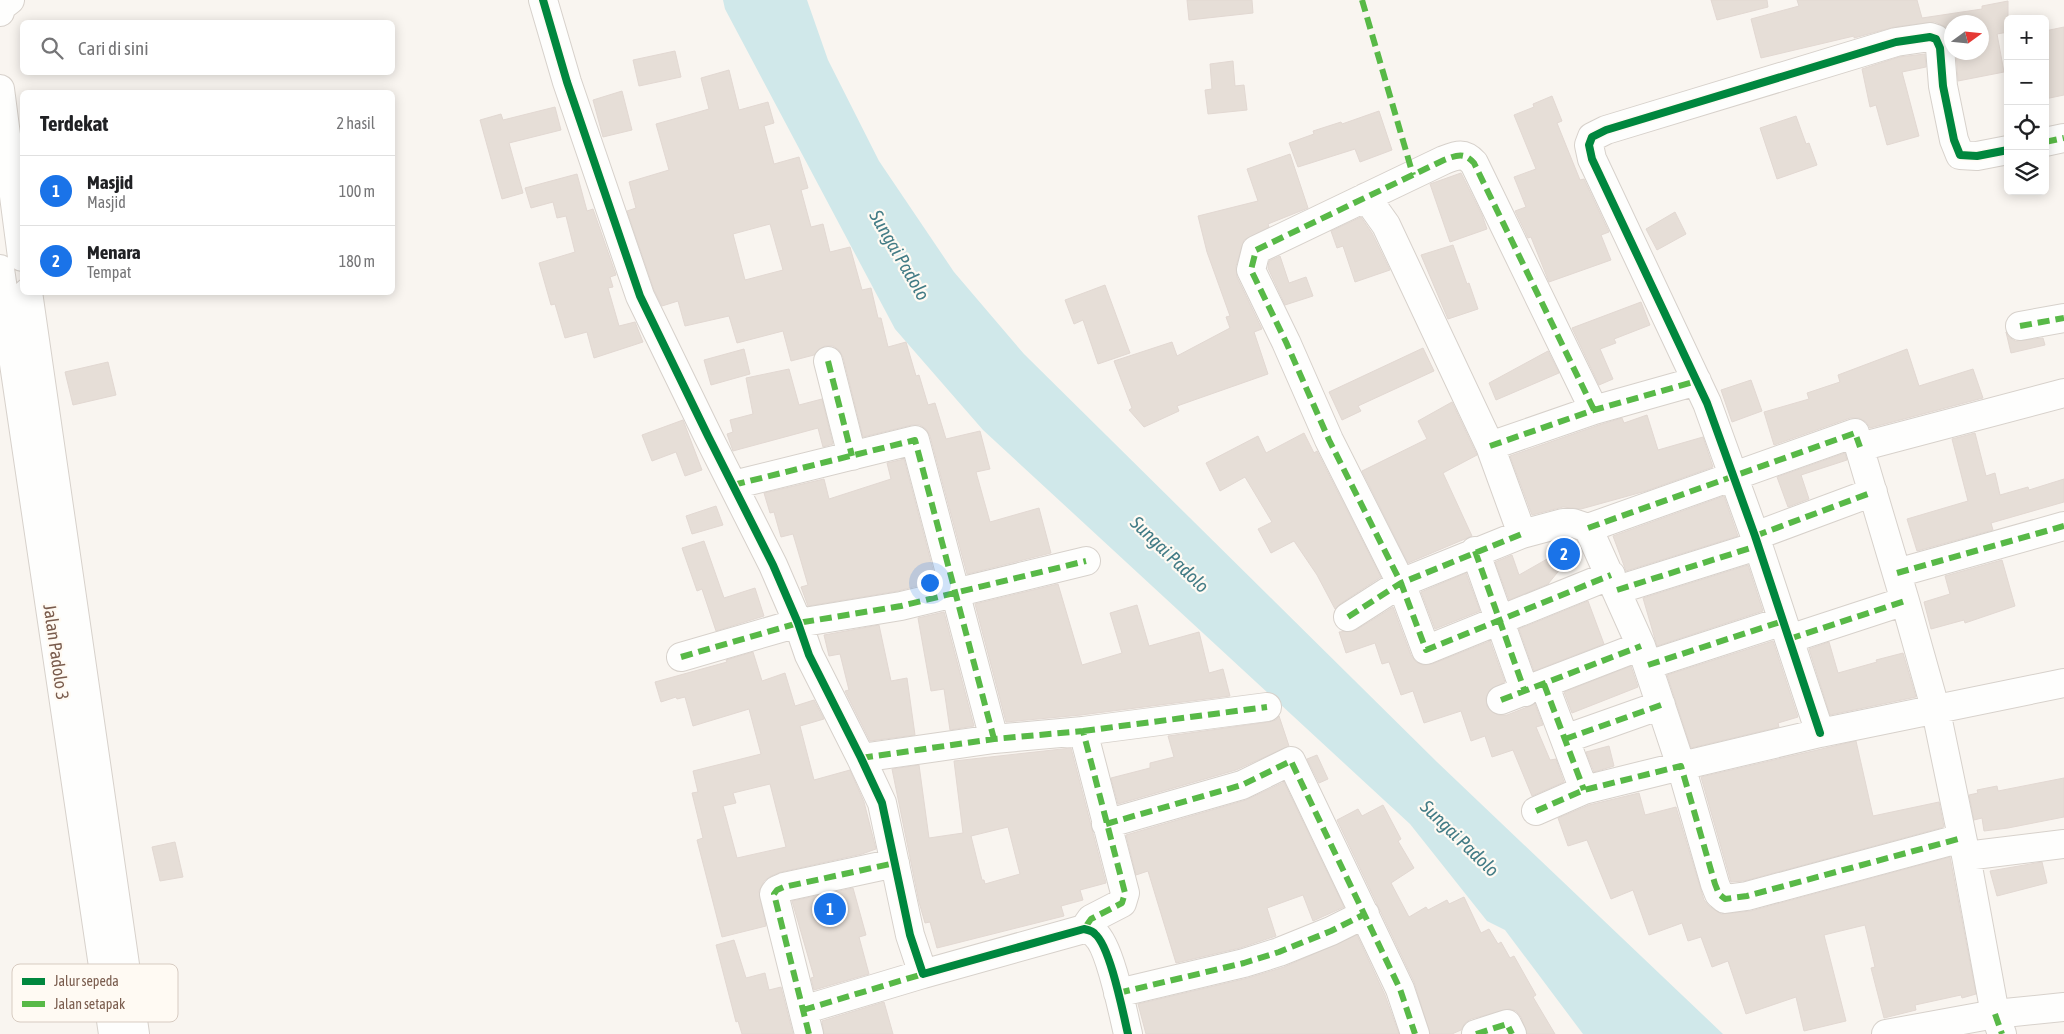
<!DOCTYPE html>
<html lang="id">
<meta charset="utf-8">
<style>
body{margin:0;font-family:"Asap Condensed",sans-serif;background:#f6f6f6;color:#202124}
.controls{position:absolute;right:15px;top:15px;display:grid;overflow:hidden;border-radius:8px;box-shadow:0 2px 12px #0003}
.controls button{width:45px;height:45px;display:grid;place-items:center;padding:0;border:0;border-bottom:1px solid #e0e0e0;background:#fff;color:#202124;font:25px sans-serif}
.compass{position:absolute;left:1944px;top:15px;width:45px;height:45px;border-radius:50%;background:#fff;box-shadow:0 2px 12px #0003;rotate:75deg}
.you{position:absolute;left:929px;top:582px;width:18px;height:18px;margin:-12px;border:4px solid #fff;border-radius:50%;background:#1a73e8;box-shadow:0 0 0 8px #1a73e833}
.badge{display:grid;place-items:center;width:32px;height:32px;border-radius:50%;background:#1a73e8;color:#fff;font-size:16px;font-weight:700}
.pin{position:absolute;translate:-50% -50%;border:2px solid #fff;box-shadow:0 1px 5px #0006}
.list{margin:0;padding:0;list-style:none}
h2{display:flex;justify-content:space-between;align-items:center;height:65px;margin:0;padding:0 20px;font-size:21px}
h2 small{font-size:16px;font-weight:400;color:#757577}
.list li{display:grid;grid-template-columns:32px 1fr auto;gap:15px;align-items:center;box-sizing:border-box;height:70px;padding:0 20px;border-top:1px solid #e0e0e0}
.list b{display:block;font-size:19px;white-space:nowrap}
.list p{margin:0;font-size:16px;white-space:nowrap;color:#757577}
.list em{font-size:16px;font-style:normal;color:#757577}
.icon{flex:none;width:28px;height:28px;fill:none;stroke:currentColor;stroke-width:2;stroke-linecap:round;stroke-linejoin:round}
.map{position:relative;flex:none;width:2064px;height:1034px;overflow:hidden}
.search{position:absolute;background:#fff;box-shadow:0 2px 12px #0003;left:20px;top:20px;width:375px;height:55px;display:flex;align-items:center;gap:12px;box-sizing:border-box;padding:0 18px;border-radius:8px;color:#757577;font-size:19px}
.panel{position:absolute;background:#fff;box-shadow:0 2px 12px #0003;left:20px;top:90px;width:375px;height:205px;border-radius:8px}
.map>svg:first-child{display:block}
</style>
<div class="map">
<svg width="2064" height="1034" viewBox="0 0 2064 1034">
<rect width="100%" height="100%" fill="#f9f5f0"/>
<path fill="#d0e8ea" d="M723,0H807L828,60L879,161L954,272L1024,354L1437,762L1723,1034H1583L1505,930L1487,921L1410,824L983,430L895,329L725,9Z"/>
<path fill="#e6ded7" stroke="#e2d8d2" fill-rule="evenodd" d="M1187,0H1252L1253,13L1189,20Z
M1711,0H1767L1768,7L1717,20Z
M1797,0H1917L1922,18L1982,9V6L2008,1V32L1997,34L2004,72L1958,81L1956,52H1982V22H1952V35L1946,27L1935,22L1894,27L1854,38V36L1761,58L1751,19L1799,6Z
M2064,27V95L2045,99V31Z
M675,51L681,77L639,86L633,60Z
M1925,54L1926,67L1902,72L1919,136L1887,145L1876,105L1870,107L1862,69L1899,57Z
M1233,61L1235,86L1244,85L1247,110L1208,114L1205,90L1212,89L1210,64Z
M729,70L739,110L768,102L774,123L764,126L774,164L799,157L808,188L801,190L811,227L823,224L830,252L850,247L862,290L871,288L878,318H881L888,347L906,342L916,376L919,375L928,405L935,403L946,439L980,431L990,469L976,472L990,522L1039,508L1051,553L967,574L930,436L926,429L920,425H912L863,437L843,357L839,350L833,346H825L818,350L814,355L791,361L783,331L737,343L729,316L685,326L678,301L662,306L654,290L627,211L636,208L629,182L669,170L656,124L709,109L701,78ZM770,224L783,270L745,280L733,234Z
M622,91L632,130L603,137L593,100Z
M1552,96L1562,121L1557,123L1580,180L1584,179L1609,232L1601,235L1611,260L1549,282L1531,237L1528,238L1515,211L1526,207L1514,177L1536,169L1514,115L1534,107L1533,104Z
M555,107L561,130L509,143L523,193L502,199L480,120L501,114L503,120Z
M1379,111L1392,150L1360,162L1355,149L1298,167L1289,143L1314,134L1313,131L1341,122L1342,124Z
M1796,116L1806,144L1809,143L1817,165L1777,179L1760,128Z
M1290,154L1308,208L1268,224L1269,227L1244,240L1236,266L1237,277L1262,329L1254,332L1268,374L1177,406L1179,411L1144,427L1129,410L1132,408L1114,361L1172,342L1177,356L1230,328L1226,317L1230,316L1207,252L1198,216L1258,201L1247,169Z
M1461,173L1482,215L1487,229L1450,242L1430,184Z
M577,174L587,211L593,209L616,275L610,277L613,287L608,288L619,326L635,322L643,342L594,358L587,332L565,338L555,304L551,305L539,263L575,252L566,216L557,218L553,202L531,208L525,188Z
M1675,212L1686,234L1657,250L1646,229Z
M1361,217L1372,233L1390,270L1355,282L1343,246L1337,248L1331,231Z
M1453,245L1467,284L1469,283L1478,309L1448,319L1421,255Z
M1280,256L1289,283L1306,277L1313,296L1285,305L1268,268L1269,261Z
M1105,285L1130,353L1098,364L1083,320L1074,324L1065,300Z
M1641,302L1650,325L1614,339L1616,343L1600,349L1613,379L1599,385L1572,328Z
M2006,332L2008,336L2015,341L2043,338L2045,345L2011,353Z
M1423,348L1434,371L1358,406L1361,411L1342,420L1329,392Z
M744,349L750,374L711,385L704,360Z
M1907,349L1919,386L1973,369L1983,398L1870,428L1866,422L1859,418H1850L1774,445L1764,412L1809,399L1807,393L1840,382L1838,375Z
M1548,351L1559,373L1496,400L1489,383Z
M108,362L116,395L73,405L65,372Z
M789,369L799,405L822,399L833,444L823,447L818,428L733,451L727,434L733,432L730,420L753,414L746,378Z
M1751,380L1762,411L1732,422L1721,390Z
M1452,402L1477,455L1443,473L1472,536L1408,563L1362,471L1427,439L1418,421Z
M1647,415L1658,450L1703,437L1713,467L1646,491L1581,509L1563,507L1532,515L1510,456L1599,425L1622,418L1624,423Z
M683,420L702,470L685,476L676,452L652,461L642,435Z
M1304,433L1314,453L1317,451L1381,577L1340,604L1335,609L1317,575L1294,541L1271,553L1258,529L1272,522L1245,477L1220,491L1206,463L1258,436L1266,453Z
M1975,433L1986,476L1995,473L2000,495L2028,487L2029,490L2064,479V502L1991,523L1993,530L1917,551L1907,519L1968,501L1952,439Z
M1845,453L1847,460L1801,475L1809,499L1788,507L1777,477Z
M904,459L936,581L898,591L808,606L801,587L808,585L793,534L781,537L774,512L770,513L764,493L824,479L829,499L891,479L887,463Z
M1724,496L1738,536L1626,571L1613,536Z
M716,506L723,525L692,534L686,516Z
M704,541L724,598L755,588L764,616L716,631L702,589L697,591L682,548Z
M1577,542L1579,546L1548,584L1509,600L1495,562L1512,555L1519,575Z
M2002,560L2015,606L1965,623L1964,620L1931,629L1924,602L1950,594L1945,576Z
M1748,565L1763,611L1657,646L1643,598Z
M1466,573L1480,611L1435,629L1421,592Z
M1058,584L1082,665L1122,653L1110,613L1137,605L1149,646L1199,632L1209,673L1223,669L1230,696L1081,715L1006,722L975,604Z
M1588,601L1604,644L1534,671L1519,629Z
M1393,607L1411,655L1416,662L1423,665L1432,664L1490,641L1505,682L1489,691L1486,698L1487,706L1492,712L1499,715H1507L1535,704L1543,725L1536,727L1550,760L1556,759L1564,782L1532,796L1513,750L1492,757L1485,736L1471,741L1461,711L1424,723L1413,691L1401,695L1389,662L1382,664L1375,643L1346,653L1339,632L1356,630Z
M944,612L974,726L950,730L944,689L931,691L918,618Z
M879,625L891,681L907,678L915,735L870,741L845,691L849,690L840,654L829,656L824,635Z
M1773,641L1798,717L1778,723L1779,727L1691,748L1667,675Z
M1829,642L1838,673L1877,662L1876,660L1903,653L1916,697L1830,715L1809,649Z
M753,652L762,681L785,673L795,706L814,700L824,719L800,726L814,780L850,770L864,802L876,849L862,854L781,872L771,876L764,881L759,891L766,926L722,937L697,840L703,838L692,793L698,792L693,771L761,754L749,709L693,726L685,697L677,699L676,697L661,702L655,682L727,662L726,660ZM770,784L786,847L737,858L723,806L736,803L733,793Z
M1631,666L1638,687L1572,713L1564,692Z
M1279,716L1289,746L1236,770L1118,804L1111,778L1150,768V763L1174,757L1168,736L1269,722L1276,720Z
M1856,741L1873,816L1939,802L1944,827L1744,881L1731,882L1701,777Z
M1609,746L1614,766L1594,772L1586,752Z
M1071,748L1106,883L1080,890L1083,900L1061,906L1064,916L937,948L930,922L925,923L919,902L892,769L919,765L929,838L963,833L954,761ZM1008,827L1020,874L985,884L984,880H982L971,836Z
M1317,755L1328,779L1319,783L1307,759Z
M2064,778V817L2008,828L1984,831L1982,818L1974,820L1969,795L1978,793L1977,790L1997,786L1998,791Z
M1284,782L1344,907L1313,921L1303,895L1267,908L1276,936L1240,948L1176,963L1148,871L1136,875L1126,835L1246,800Z
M1639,793L1645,815L1676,807L1704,900L1709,906L1721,914L1751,911L1950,857L1976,994L1962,998L1961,995L1915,1005L1916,1010L1884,1018L1871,968L1875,967L1865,925L1824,935L1846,1021L1804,1031L1796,997L1746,1014L1728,961L1712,967L1701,937L1688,941L1682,923L1649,935L1633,890L1611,899L1587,840L1568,846L1558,818L1589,805Z
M1383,805L1401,839L1398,841L1414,868L1391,883L1409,917L1426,907L1428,910L1447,900L1449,904L1464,897L1481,933L1489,929L1498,944L1501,942L1510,958L1514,956L1536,995L1533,997L1555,1034H1527L1521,1017L1516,1011L1509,1009L1471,1019L1465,1023L1461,1030L1452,1034H1430L1414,982L1337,820L1358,809L1362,816Z
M175,842L183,877L160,881L152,847Z
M2042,862L2047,883L1997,896L1990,871Z
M853,888L866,935L859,937L869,974L814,990L811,978L814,977L792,901Z
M1357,935L1385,995L1399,1034H1146L1138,1004L1248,978L1284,967Z
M734,940L746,978L765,973L769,990L781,987L793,1034H742L738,1021L736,1022L716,945Z
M884,1002L893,1034H824L822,1021Z"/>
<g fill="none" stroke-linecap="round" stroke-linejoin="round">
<g stroke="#d7d1cb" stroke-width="30">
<path id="minor" d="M543,0L567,82L640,296L708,436L773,565L798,623L809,655L861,758L882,803L910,935L923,974L1084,929C1088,930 1093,931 1095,934C1110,946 1123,1013 1128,1034
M2045,142L2064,138
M1366,197L1386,225L1490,446L1522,534
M2020,326L2064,318
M828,361L852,456
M1594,410L1474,163C1464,152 1457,155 1444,160L1256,250L1251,270L1286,342L1329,440L1401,583L1426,650L1611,575
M1490,446L1594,410L1697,381
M1860,447L2064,393
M733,485L915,440L994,739
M1588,528L1855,433L1905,601L1936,711L1966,856L1995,1014L2002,1034
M1755,536L1873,492
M1475,551L1525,692
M1897,573L2064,526
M1617,590L1757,546
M1348,617L1401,583L1522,534L1563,523H1573L1588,528L1593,539L1641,646L1681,766L1820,733L2064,683
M1789,639L1905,601
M681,657L798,623L901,606L1086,561
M1648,665L1783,621
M1544,684L1584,790
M1501,700L1641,646
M1083,731L1267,707
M1820,733L1755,536L1707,403L1592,159L1589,145L1592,137L1606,130L1896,42L1930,37L1936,39L1940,48L1943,86L1954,140L1960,155L1977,156L2008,150
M1565,739L1661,705
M861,758L994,739L1083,731L1125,893L1122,903L1091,919L1084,929
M1536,811L1584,790L1681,766L1715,884L1719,894L1725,899L1747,896L1962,838
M1106,824L1242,785L1291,761L1400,989L1415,1034
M1966,856L2064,844
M1118,993L1244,963L1279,952L1331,931L1365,914
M803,1010L923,974
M809,1034L774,894L777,890L784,887L895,863
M1476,1034L1507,1024L1512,1034"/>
</g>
<g stroke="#d7d1cb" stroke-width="30">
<path id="tertiary" d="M0,12L1,7L10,0
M0,89L22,257
M0,269L113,1034
M28,292L135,1034
M1886,1034L1995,1014L2064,1007"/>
</g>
<use href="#minor" stroke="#fefefd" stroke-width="28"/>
<use href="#tertiary" stroke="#fefefd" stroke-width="28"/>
<path stroke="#58b947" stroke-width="6" stroke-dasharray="12 6" stroke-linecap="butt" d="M1362,0L1413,175
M2045,142L2064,138
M2020,326L2064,318
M828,361L852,456
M1594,410L1474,163C1464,152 1457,155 1444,160L1256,250L1251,270L1286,342L1329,440L1401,583L1426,650L1611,575
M1490,446L1594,410L1697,381
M733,485L915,440L994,739
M1588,528L1855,433L1860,447
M1755,536L1873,492
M1475,551L1525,692
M1897,573L2064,526
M1617,590L1757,546
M1348,617L1401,583L1522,534
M1789,639L1905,601
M681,657L798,623L901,606L1086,561
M1648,665L1783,621
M1544,684L1584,790
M1501,700L1641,646
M1083,731L1267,707
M1565,739L1661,705
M861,758L994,739L1083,731L1125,893L1122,903L1091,919L1084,929
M1536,811L1584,790L1681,766L1715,884L1719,894L1725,899L1747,896L1962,838
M1106,824L1242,785L1291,761L1400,989L1415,1034
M1118,993L1244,963L1279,952L1331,931L1365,914
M803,1010L923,974
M1995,1014L2002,1034
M809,1034L774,894L777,890L784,887L895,863
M1476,1034L1507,1024L1512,1034"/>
<g stroke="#fffaf3" stroke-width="11">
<path id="cycleway" d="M543,0L567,82L640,296L708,436L773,565L798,623L809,655L861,758L882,803L910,935L923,974L1084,929C1088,930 1093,931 1095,934C1110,946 1123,1013 1128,1034
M1820,733L1755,536L1707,403L1592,159L1589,145L1592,137L1606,130L1896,42L1930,37L1936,39L1940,48L1943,86L1954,140L1960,155L1977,156L2008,150"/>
</g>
<use href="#cycleway" stroke="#00873e" stroke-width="8"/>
</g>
<g text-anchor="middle" stroke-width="4.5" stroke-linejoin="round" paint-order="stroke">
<g font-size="18" fill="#7a5c4d" stroke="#fffaf3">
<text transform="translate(56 652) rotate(82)" y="6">Jalan Padolo 3</text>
</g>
<g font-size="19" font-style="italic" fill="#437c86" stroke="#fffaf3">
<text transform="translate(900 255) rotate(60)" y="7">Sungai Padolo</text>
<text transform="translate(1170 554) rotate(44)" y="7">Sungai Padolo</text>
<text transform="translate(1460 838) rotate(44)" y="7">Sungai Padolo</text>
</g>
</g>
<rect x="12" y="964" width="166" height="58" rx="8" fill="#fffaf3" stroke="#d7cbc1" stroke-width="1"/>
<rect x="22" y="978" width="23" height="7" fill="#00873e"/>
<rect x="22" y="1001" width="23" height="6" fill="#58b947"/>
<g font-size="14" fill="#7a5c4d">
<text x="54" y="986">Jalur sepeda</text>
<text x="54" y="1009">Jalan setapak</text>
</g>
</svg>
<div class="controls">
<button>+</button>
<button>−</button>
<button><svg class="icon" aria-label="locate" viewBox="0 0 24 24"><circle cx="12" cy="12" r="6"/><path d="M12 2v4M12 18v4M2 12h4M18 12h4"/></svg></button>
<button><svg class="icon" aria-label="layers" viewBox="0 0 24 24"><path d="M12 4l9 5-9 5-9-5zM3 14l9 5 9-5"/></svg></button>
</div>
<svg class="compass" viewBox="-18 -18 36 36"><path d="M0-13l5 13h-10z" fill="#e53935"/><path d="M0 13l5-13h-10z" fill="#757577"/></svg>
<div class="you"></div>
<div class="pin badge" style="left:830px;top:909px">1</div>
<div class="pin badge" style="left:1564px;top:554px">2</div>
<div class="search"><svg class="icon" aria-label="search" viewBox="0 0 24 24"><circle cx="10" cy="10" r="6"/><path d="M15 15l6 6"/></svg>Cari di sini</div>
<section class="panel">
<h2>Terdekat<small>2 hasil</small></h2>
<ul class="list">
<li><span class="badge">1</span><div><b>Masjid</b><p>Masjid</p></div><em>100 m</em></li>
<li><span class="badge">2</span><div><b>Menara</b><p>Tempat</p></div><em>180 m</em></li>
</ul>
</section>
</div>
